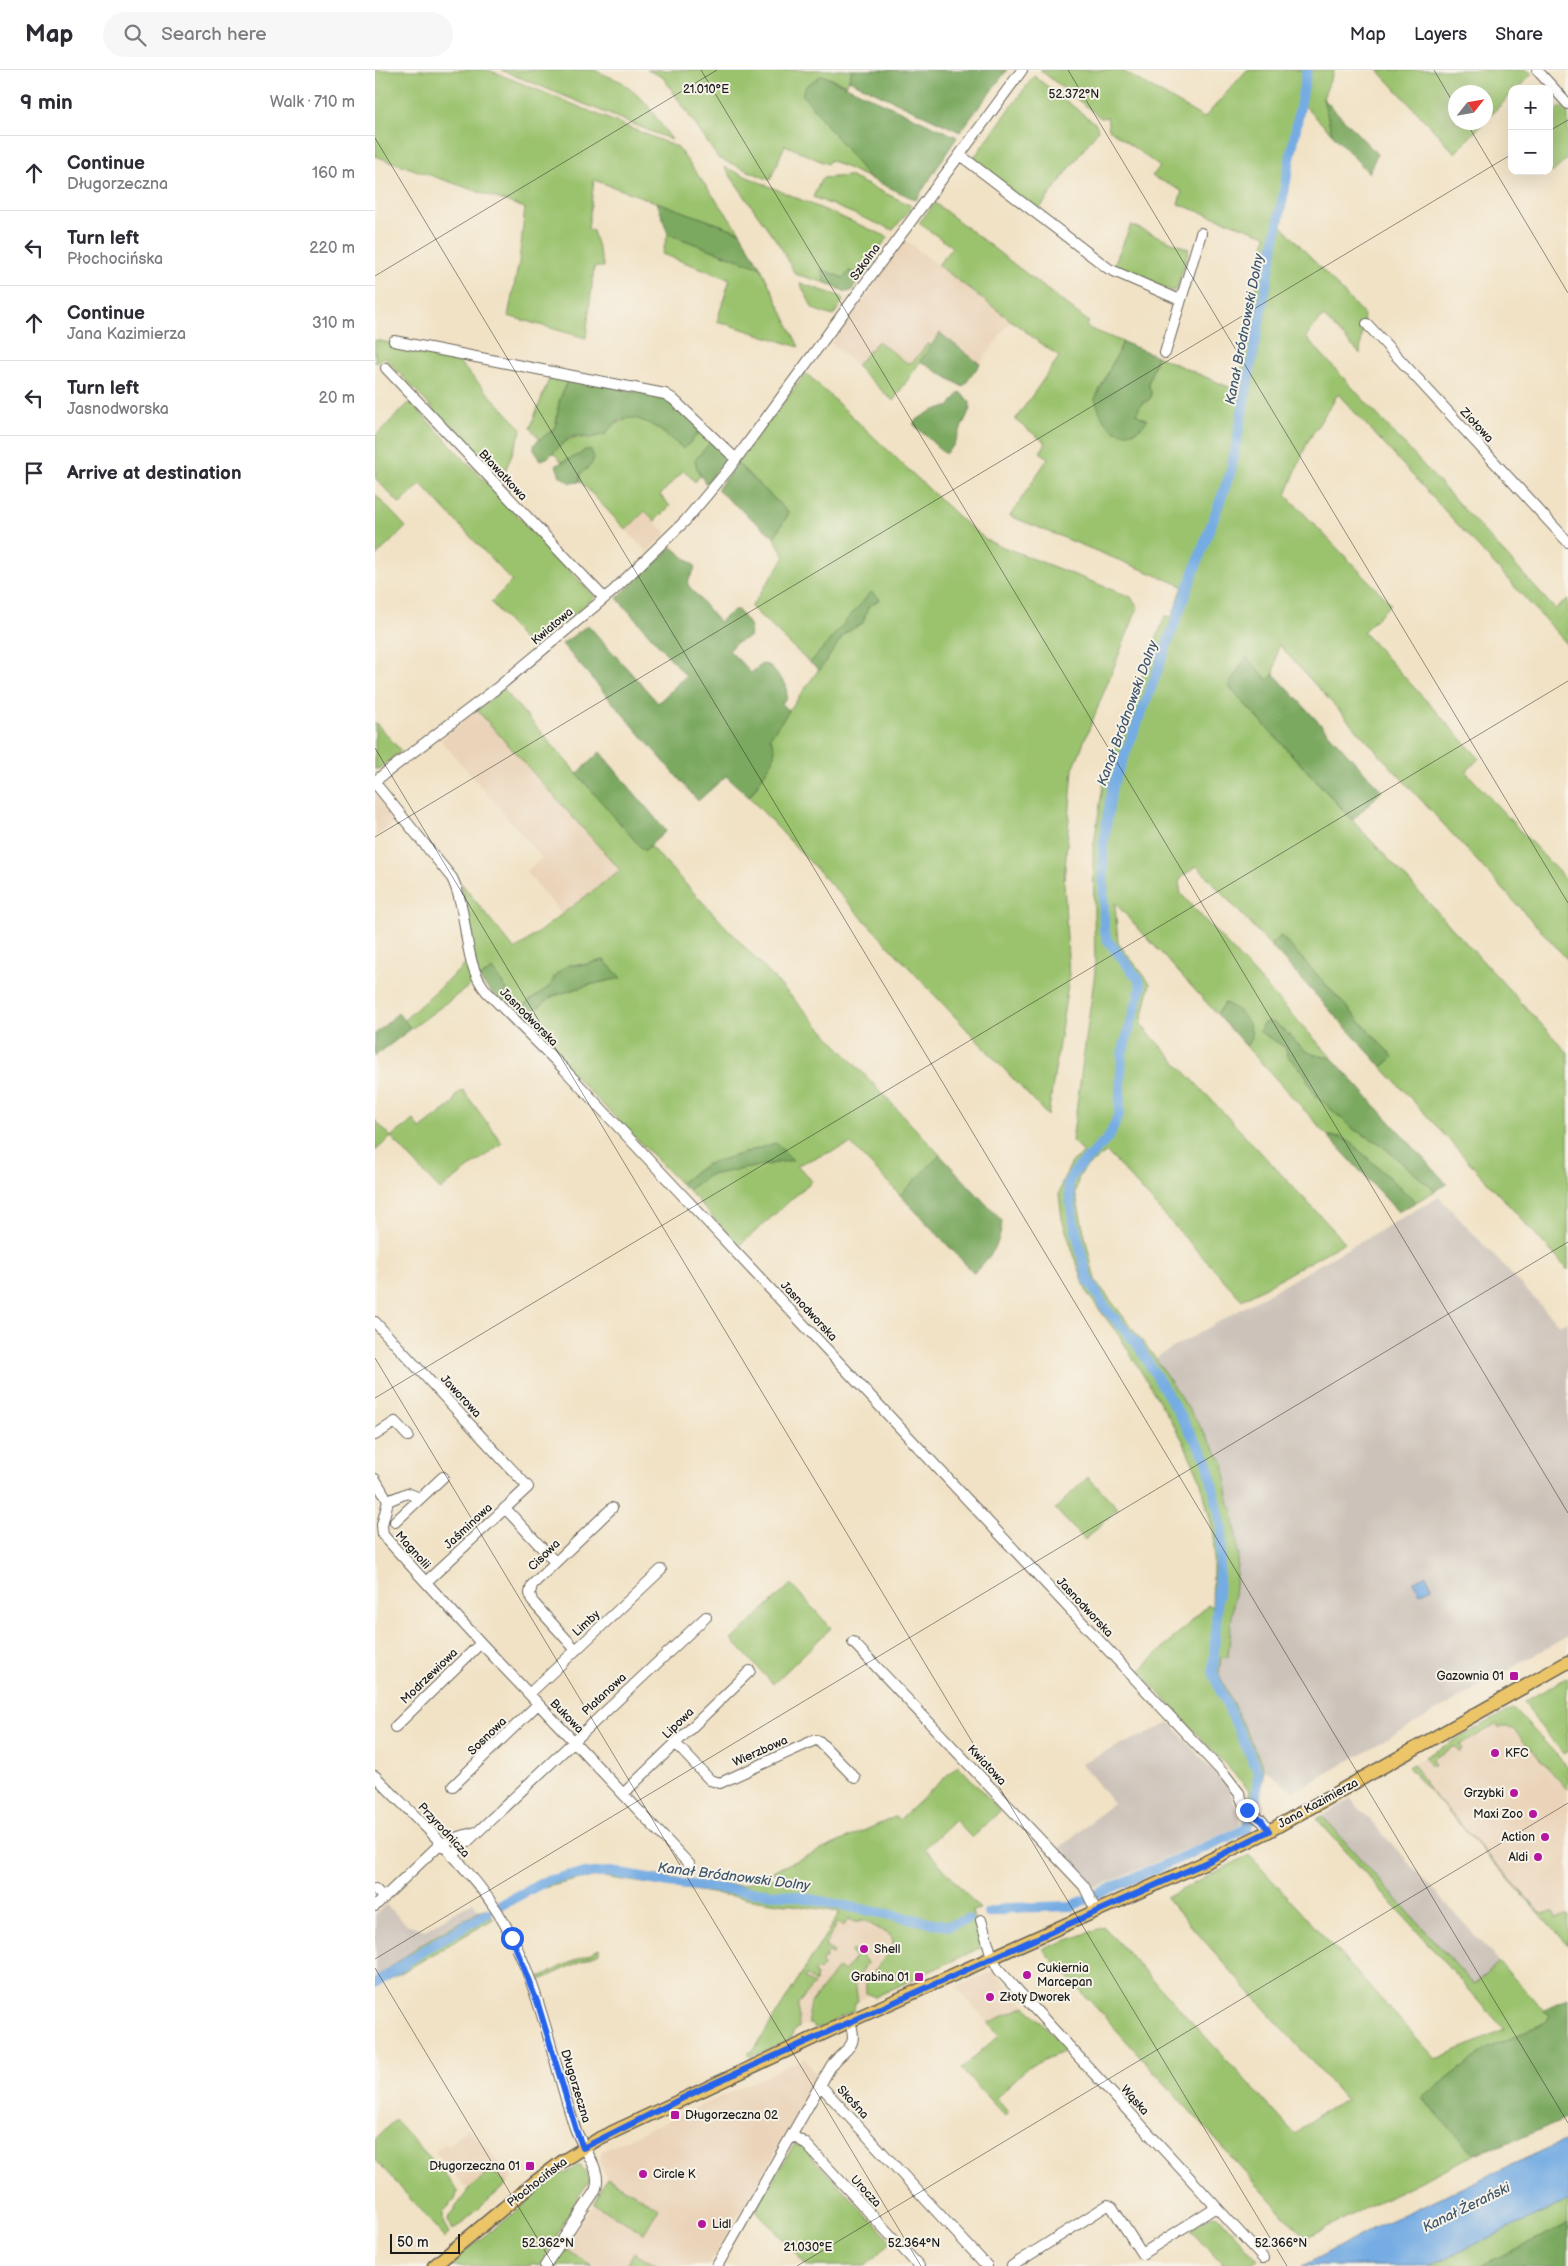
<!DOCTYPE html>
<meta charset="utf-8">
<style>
body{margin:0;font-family:"Balsamiq Sans",sans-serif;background:#f7f7f7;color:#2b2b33}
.controls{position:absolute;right:15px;top:15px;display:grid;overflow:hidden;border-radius:10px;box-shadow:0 5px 20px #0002}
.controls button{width:45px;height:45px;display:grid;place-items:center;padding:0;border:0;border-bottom:1px solid #e1e1e2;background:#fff;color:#2b2b33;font:25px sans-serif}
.compass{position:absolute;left:1073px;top:15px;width:45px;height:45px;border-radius:50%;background:#fff;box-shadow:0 5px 20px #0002;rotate:59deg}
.scale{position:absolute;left:15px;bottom:12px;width:70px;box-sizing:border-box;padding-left:5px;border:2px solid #1c1c1c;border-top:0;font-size:14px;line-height:18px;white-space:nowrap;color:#1c1c1c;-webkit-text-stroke:4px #f7f3e8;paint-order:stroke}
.stop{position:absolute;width:15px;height:15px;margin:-11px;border:4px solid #2563eb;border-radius:50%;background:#fff}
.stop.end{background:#2563eb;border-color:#fff;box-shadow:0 1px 5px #0008}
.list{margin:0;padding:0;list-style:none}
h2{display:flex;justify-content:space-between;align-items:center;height:65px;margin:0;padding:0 20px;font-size:21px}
h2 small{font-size:16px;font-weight:400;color:#7c7c81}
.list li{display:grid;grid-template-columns:32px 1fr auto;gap:15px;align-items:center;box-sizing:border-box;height:75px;padding:0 20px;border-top:1px solid #e1e1e2}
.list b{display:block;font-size:19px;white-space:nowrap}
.list p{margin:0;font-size:16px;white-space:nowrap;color:#7c7c81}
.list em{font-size:16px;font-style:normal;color:#7c7c81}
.icon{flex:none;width:28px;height:28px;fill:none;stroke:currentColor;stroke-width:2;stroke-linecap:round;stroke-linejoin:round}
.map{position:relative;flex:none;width:1193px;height:2196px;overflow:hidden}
header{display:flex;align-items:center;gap:30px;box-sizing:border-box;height:70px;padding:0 25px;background:#fff;border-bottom:1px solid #e1e1e2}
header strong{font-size:24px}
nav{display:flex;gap:28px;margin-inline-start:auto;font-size:18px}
.search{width:350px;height:45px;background:#f7f7f7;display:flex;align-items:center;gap:12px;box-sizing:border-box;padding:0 18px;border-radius:28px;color:#7c7c81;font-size:19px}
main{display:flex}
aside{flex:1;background:#fff}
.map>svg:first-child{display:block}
</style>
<header>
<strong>Map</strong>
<div class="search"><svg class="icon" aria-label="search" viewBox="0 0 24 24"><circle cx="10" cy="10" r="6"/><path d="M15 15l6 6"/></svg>Search here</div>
<nav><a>Map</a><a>Layers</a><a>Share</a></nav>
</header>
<main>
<aside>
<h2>9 min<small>Walk · 710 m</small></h2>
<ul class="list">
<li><svg class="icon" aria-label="ahead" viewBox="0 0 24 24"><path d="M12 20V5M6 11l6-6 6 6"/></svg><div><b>Continue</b><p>Długorzeczna</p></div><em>160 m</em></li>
<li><svg class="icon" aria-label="left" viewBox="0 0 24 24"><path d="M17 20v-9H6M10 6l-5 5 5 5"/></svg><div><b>Turn left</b><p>Płochocińska</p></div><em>220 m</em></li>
<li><svg class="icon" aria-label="ahead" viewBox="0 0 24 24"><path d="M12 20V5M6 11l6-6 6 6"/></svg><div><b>Continue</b><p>Jana Kazimierza</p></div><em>310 m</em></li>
<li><svg class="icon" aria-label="left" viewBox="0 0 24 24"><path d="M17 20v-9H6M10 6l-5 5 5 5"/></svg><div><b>Turn left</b><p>Jasnodworska</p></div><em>20 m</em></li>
<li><svg class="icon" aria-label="arrive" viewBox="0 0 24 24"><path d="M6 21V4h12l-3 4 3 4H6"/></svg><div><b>Arrive at destination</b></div></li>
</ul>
</aside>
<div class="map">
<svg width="1193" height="2196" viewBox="0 0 1193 2196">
<rect width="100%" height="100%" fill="#f7f3e8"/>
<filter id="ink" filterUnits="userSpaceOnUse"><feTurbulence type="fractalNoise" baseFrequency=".02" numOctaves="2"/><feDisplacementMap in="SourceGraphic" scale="10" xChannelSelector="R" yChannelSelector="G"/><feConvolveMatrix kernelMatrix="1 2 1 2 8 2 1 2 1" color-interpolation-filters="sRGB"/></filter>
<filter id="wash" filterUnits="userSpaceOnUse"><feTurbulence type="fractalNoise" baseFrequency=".0096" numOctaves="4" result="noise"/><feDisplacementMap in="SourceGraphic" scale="20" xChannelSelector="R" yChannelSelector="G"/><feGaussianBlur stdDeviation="1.12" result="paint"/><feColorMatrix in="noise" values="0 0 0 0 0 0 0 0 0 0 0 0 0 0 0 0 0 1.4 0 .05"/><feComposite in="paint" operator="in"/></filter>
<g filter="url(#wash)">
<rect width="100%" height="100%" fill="#f1e2c5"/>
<path fill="#ead3b8" d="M529,169L636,250L605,294L565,263L556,276L552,273L538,292L532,293L503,271L481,296L456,273L500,214L498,212Z
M270,441L292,463L272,482L251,460Z
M102,640L245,800L187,844L151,802L167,788L66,670Z
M0,723L23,749L0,768Z
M1126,1645L1193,1719V1875L1033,1697Z
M465,1842L541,1856L500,1927L493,1926L483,1931L480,1933L477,1942L448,1957L441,1958L436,1954L422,1958L414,1971L376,1987L373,1983L379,1980Z
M619,1901L651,1936L613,1953L581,1917Z
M430,1988L444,2010L333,2196H283L259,2182L251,2196H218L188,2178L219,2134L269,2163L284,2138L232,2108L224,2092L227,2081Z
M93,2058L139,2108L132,2114L124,2106L114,2102L96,2117H91L60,2082L70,2073L74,2076Z"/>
<path fill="#ccc2b9" d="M1064,1127L1184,1255L1193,1251V1566L919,1722L889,1699L844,1604L846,1587H853L858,1440L854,1435L849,1393L780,1288Z
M795,1653L854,1719L867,1755L720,1818L683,1779L738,1733L706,1693Z
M976,1729L1124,1892L1099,1915L947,1746Z
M98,1832L102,1839H109L48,1873L0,1909V1845L11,1835L31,1854L50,1860Z"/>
<path fill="#9bc36e" stroke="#5c7045" d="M0,0H114L302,77L365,162L219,110L213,159L218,161L229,197H219L211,268L133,246L144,192L150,138L0,86Z
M126,0H219L247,12L271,33L297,70Z
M272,0H477L472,15L447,5L431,16L428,24L494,108L455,90L452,94L410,75L395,110L343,88L288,7Z
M665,0H746L829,48L872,0H959L948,28L957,64L928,34L907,156L989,245L985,284L948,246L931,267L1180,539L1193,529V575L963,324L933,371L911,425L1016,534L988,562L1104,688L1091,702L1193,812V890L903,574L899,604L893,610L853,616L1193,983V1200L1007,997L1018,987L906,866L895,875L822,796L809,805L804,812L806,824L957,988L938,985L927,979L915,965L893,951L887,955L886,962L911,978L912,986L929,1002L939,1024L978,1059L1004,1073L1060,1121L1041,1132L975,1072L965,1067L953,1066L871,976L877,968L850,933L842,944L740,833L743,873L775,913L766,955L970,1172L867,1230L732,1082L710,1098L704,1107L700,1122L720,1210L780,1288L849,1393L854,1435L858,1440L863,1484L853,1587H846L844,1604L889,1699L882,1743L873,1735L874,1720L764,1601L833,1535L837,1537L839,1464L825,1409L807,1369L745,1267L712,1223L687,1149L684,1124L687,1112L697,1092L709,1083L697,1071L720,902L718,780L730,702L790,546L797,547L808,516L635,446L673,388L665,382L671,373L640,350L684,287L563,195L577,177L544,153L560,133L714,252L711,257L748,272L720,329L772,350L760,344L767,333L772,332L776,322L773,314L782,286L863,321L891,165L803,134L807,121L777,106L785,97L734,59L732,47L726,48Z
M1003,0H1153L1157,4L1142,19H1137V24L1111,49L1110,22H1080V52L1108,53L1080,83Z
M659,6L721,54L723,60L663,141L597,90Z
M1186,36L1193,43V88L1177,103L1174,100V47Z
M349,97L513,167L484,205L474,201L469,208L447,200L451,213L420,204L405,176Z
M474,106L535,135L536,138L518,160L438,127L447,108Z
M756,155L814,179L802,219L797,221L738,197Z
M293,164L386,198L424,277L342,251L355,209L287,184Z
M425,213L467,227L468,231L458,246L438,239Z
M0,270L77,285L147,359L126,411L9,287L0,293Z
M503,271L532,293L538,292L553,273L556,276L518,331L481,296Z
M431,303L589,452L613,471L756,527L763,537L698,699L689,811L694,908L673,1046L374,727L381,718L400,679L395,667L470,563L487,553L496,523L435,593L376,537L410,487L399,467L414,443L362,393Z
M176,304L193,308L184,332L181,354L178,360L166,370L155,358Z
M35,332L220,527L156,579L116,532L137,511L46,414L25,434L0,408V366Z
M257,347L277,354L309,379L327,359L338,369L322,399L325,406L320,412L309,400L285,425L295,436L280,451L270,441L251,460L205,411V404L213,398L210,380L204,385L187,392L177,382C188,375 194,365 207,368Z
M0,424L31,457L0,487Z
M128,619L269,780L275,776L565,1085L525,1125L476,1074L422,1095L437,1111L364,1176L313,1120L334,1105L417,1090L401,1073L330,1095L305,1113L145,951L178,926L214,915L245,908L229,890L208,895L202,894L181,904L175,916L137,944L131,938L117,899L104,909L86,813L140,880L245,800L102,640Z
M0,652L26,681L3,699H0Z
M92,893L97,914L36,959L29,950Z
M88,1020L127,1073L65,1120L16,1067L0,1081V1050L16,1067L39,1050L45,1059L78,1034L81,1025Z
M713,1407L743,1438L710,1470L680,1439Z
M416,1514L456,1558L398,1614L357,1570Z
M1193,1607L1191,1636L1193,1681L1189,1684L1162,1652L1149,1632Z
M1138,1638L1193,1697V1720L1139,1660L1132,1657H1123L1122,1654L1085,1675L1087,1679L1084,1682L1080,1676L1057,1689L1060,1696H1056L1050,1687Z
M1038,1694L1055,1721L1161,1838L1168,1843L1179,1842L1181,1849L1193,1845V1875L1033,1697Z
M583,1695L625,1741L597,1768L580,1750L550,1778L605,1839L597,1841L607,1877L500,1927L491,1923V1912L498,1904H501L499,1901L517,1879L518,1870L515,1865L488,1850L479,1852L473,1849L469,1856L462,1852L450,1876L459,1882L458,1884L454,1882L450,1886L452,1888L447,1890L448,1897L444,1901L441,1899L439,1902L441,1905L440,1912L431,1905L429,1908L439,1914L423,1934L424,1958H421L414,1971L376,1987L373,1983L379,1980L465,1842L228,1807L205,1809L164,1819L128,1839L125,1831L169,1807L217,1799L232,1798L320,1812L368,1815L388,1806L425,1816L429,1813L396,1802L520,1747L524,1750Z
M947,1746L1099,1915L1124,1892L1175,1947L1171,1952L1112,1979L1047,2028L1100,2084L930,2168L668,1879L729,1857L920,2064L946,2043L971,2030L791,1828L874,1785L1061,1989L1129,1959L942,1749Z
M109,1839H113L118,1849L0,1918V1909L48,1873Z
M224,1879V1883L166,1910L165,1907Z
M477,1880L489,1888L492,1893L480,1913L483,1931L480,1933L479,1940L448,1957L441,1958L436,1954L434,1955L433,1943L435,1934L463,1898L469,1902L480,1888L475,1883Z
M651,1936L692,1980L653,1997L621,2028L634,2043L630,2046L586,1999L624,1965L613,1953Z
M20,2050L83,2120L80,2130L68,2142V2153L74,2164L70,2168L0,2089V2068Z
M419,2075L428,2077L516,2171L491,2196H432L380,2139Z
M202,2096H206L215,2110L203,2127L165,2196L157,2193L155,2196H70L142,2141L187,2101L190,2104Z
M114,2102L124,2106L132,2114L78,2161L73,2151L74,2146L96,2117Z
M232,2108L284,2138L269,2163L219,2134Z
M1193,2131V2154L1105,2196H1054Z
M837,2145L843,2146L883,2190L872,2196H849L815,2160Z
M188,2178L191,2179L218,2196H177Z
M259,2182L283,2196H251Z"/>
<path fill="#7ca961" stroke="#4c623e" d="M477,0H632L585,62L474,10Z
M447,5L582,67L541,130L494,108L427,24L431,16Z
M948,28L1002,84L994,103L957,64Z
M282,132L365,162L386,198L293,164Z
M446,199L468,208L474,201L488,206L476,221L471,222L451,213Z
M565,263L605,294L588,317L545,291Z
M748,272L782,286L773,314L776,322V328L767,333L761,344L772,350C765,363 747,368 735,357C727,350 723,338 720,329Z
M193,308L292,328L327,359L309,379C287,362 253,328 231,364L215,368L201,366L194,368L172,388L165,390L159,380V376L161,372L178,360L181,354L184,332Z
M585,322L595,332V339L578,376L570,384L538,354C544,346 565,336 574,337Z
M338,369L354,385L331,414L322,399L320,390Z
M210,380H216L219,388L216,395L205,404L204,412L195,413L185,406L181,395L204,385Z
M362,393L414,443L399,467L342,420Z
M297,477L320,496C319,504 313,507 313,515L344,552L359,540H363L376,557L374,567L361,573L354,580L376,603L387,594L394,595L411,615L412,627L407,633L414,641L395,667L400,679L398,691L374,727L351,706L323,731L187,574L213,555L283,633L311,606L242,528Z
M496,522L505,529L493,537L488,553L470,563L445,600L435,593Z
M871,587L893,610L899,604L1007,721L978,750L853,616Z
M225,682L291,761L269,781L202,704Z
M906,866L1018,987L1007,997L895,875Z
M229,890L246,908L214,915L178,926L145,951L137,944L175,916L181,904L193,895H208Z
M117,899L127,912L136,928L131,938L104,909Z
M850,933C866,941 876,949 877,969L871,976L842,944Z
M23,943L36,959L0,986V964Z
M893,951C909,955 915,969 927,978C935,985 946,986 957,988L1072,1114L1060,1121L1004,1073L978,1059L939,1024L929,1002L912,986L911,978L885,962L887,955Z
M953,1066L965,1067L975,1072L1041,1132L1023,1142Z
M401,1073L418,1090L334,1105L313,1120L305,1113L330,1095Z
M565,1085L627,1151C625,1177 616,1185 599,1203L525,1125Z
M1193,1929V2047L1146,2068L1100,2084L1047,2028L1112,1979L1171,1952L1175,1947L1169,1940Z
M1193,2154V2196H1105Z"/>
<path fill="#74ace3" stroke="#486480" d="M1051,1505L1057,1517L1045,1523L1038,1512Z
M1193,2069V2131L1054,2196H927L1003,2156Z"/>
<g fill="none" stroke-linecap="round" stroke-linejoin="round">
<path stroke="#74ace3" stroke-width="10" d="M880,1740L883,1702L845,1620L838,1602L847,1458L832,1390L762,1274L732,1240L713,1210L698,1149L693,1113L701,1100L734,1067L744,1044L747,984L766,918L764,910L733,871L729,859L728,777L737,717L772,629L856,401L932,0
M718,1826L871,1759L875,1751
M126,1835L171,1811L195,1805L236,1802L294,1813L419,1826L573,1856L593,1849
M613,1843L635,1838L696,1836L712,1829
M0,1914L52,1878L113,1843"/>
</g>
</g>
<g filter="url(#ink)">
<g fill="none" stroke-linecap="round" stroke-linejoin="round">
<g stroke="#676157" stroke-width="12">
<path id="minor" d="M1162,0L1193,34
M585,85L734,199L805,230
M992,254L1193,472
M19,271L290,324L298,329L361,389
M790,283L826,163
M11,298L229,528
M0,711L122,618L238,521L310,451L353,400L647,0
M0,713L77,808C95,844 86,892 112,922L189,999L297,1114L850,1705L864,1723L871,1740L887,1751L894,1761
M0,1252L153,1417L51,1512
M0,1365L20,1352L33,1366
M0,1409L13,1431L7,1455L8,1465L106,1573L315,1795
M13,1431L32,1423L45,1428
M130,1438L180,1492
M20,1452L68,1407
M478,1572L709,1816L721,1841
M201,1580L157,1531L155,1523L157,1515L237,1438
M154,1624L286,1500
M20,1657L106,1573
M300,1673L335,1710L345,1713L440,1670L444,1671L480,1708
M0,1706C40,1747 91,1793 122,1841C164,1907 176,1986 200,2058C207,2078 229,2101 220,2121L170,2196
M78,1716L163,1634
M248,1724L375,1601
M67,1776L76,1769L101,1762
M77,1786L331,1547
M0,1819L9,1828
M0,1836L65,1774
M606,1850L617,1887L624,1900L888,2188
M446,2016L612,2196
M418,2066L430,2073L544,2196
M342,2196L456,1996C471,1976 484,1980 475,1951
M637,2196L733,2135L737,2137L767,2184L841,2137"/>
</g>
<g stroke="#676157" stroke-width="15">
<path id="major" d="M59,2196L160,2112L188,2091L225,2068L475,1951L831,1792L894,1761L1193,1592"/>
</g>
<use href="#minor" stroke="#fff" stroke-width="10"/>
<use href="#major" stroke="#ecc569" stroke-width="12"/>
</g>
</g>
<g fill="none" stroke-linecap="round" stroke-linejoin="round" filter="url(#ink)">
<path stroke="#2563eb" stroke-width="6" d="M137,1868L163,1934L201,2060L208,2078L328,2018L832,1792L894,1761L887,1751L872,1740"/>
</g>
<path fill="none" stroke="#1c1c1c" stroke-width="1" stroke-opacity="0.45" d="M326,0L1193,1443M693,0L1193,833M1059,0L1080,36M1091,52L1193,223M1174,61L1193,50M0,68L1193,2053M0,206L342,0M0,678L912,2196M0,767L1137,84M0,1288L546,2196M0,1328L1193,611M0,1889L1193,1172M0,1898L179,2196M422,2196L1193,1733"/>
<g fill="#b5179e" stroke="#f7f3e8" stroke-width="2">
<rect x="1134" y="1601" width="10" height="10" rx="2.5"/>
<circle cx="1120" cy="1683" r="5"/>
<circle cx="1139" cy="1723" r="5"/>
<circle cx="1158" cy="1744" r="5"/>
<circle cx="1170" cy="1767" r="5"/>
<circle cx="1163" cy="1787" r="5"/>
<circle cx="489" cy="1879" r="5"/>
<circle cx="652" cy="1905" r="5"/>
<rect x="539" y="1902" width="10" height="10" rx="2.5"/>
<circle cx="615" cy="1927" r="5"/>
<rect x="295" y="2040" width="10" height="10" rx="2.5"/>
<rect x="150" y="2091" width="10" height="10" rx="2.5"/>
<circle cx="268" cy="2104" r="5"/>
<circle cx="327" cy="2154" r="5"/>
</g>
<g text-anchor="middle" stroke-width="4" stroke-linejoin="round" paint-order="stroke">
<g font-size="12" fill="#1c1c1c" stroke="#f7f3e8">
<text transform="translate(490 192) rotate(-54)" y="4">Szkolna</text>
<text transform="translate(1102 355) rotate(47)" y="4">Ziołowa</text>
<text transform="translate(128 405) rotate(47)" y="4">Bławatkowa</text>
<text transform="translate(177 556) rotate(-40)" y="4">Kwiatowa</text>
<text transform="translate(154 947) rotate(45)" y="4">Jasnodworska</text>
<text transform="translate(434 1241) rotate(47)" y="4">Jasnodworska</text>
<text transform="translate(86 1326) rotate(47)" y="4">Jaworowa</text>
<text transform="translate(93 1456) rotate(-43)" y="4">Jaśminowa</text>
<text transform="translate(38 1480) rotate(48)" y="4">Magnolii</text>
<text transform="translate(169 1485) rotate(-44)" y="4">Cisowa</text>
<text transform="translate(710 1537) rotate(47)" y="4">Jasnodworska</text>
<text transform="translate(211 1553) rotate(-43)" y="4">Limby</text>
<text transform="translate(54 1606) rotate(-44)" y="4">Modrzewiowa</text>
<text transform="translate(229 1624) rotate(-43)" y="4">Platanowa</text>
<text transform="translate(192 1646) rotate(46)" y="4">Bukowa</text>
<text transform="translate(303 1653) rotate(-44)" y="4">Lipowa</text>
<text transform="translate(112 1666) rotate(-44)" y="4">Sosnowa</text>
<text transform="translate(385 1681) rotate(-24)" y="4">Wierzbowa</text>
<text transform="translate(612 1695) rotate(47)" y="4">Kwiatowa</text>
<text transform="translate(943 1733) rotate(-29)" y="4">Jana Kazimierza</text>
<text transform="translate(69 1760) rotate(47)" y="4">Przyrodnicza</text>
<text transform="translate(201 2016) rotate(73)" y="4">Długorzeczna</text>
<text transform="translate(760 2030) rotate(48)" y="4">Wąska</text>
<text transform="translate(478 2032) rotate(47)" y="4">Skośna</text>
<text transform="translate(162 2112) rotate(-38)" y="4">Płochocińska</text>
<text transform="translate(491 2121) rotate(47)" y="4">Urocza</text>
</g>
<g font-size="12" fill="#1c1c1c" stroke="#f7f3e8" text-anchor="end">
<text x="1129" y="1610">Gazownia 01</text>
<text x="1130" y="1687" text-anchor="start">KFC</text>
<text x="1129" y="1727">Grzybki</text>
<text x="1148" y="1748">Maxi Zoo</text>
<text x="1160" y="1771">Action</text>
<text x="1153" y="1791">Aldi</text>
<text x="499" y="1883" text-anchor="start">Shell</text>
<text x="662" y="1902" text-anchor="start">Cukiernia<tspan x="662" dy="14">Marcepan</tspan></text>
<text x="534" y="1911">Grabina 01</text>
<text x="625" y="1931" text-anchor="start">Złoty Dworek</text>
<text x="310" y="2049" text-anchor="start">Długorzeczna 02</text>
<text x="145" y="2100">Długorzeczna 01</text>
<text x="278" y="2108" text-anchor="start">Circle K</text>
<text x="337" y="2158" text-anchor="start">Lidl</text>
</g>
<g font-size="14" font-style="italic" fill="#3f566c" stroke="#f7f3e8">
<text transform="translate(869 259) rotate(-79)" y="5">Kanał Bródnowski Dolny</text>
<text transform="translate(752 643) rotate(-70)" y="5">Kanał Bródnowski Dolny</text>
<text transform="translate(359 1806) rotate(7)" y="5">Kanał Bródnowski Dolny</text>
<text transform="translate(1091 2137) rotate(-26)" y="5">Kanał Żerański</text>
</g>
</g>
<g font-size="12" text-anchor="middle" fill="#1c1c1c" stroke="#f7f3e8" stroke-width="4" stroke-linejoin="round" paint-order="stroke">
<text x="331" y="23">21.010°E</text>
<text x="699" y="28">52.372°N</text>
<text x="173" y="2177">52.362°N</text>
<text x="539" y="2177">52.364°N</text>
<text x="906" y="2177">52.366°N</text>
<text x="433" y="2181">21.030°E</text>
</g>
</svg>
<div class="controls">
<button>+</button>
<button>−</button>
</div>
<svg class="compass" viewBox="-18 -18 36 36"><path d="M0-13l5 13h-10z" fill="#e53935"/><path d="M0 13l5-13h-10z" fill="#7c7c81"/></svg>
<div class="scale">50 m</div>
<div class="stop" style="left:137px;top:1868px"></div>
<div class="stop end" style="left:872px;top:1740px"></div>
</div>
</main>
